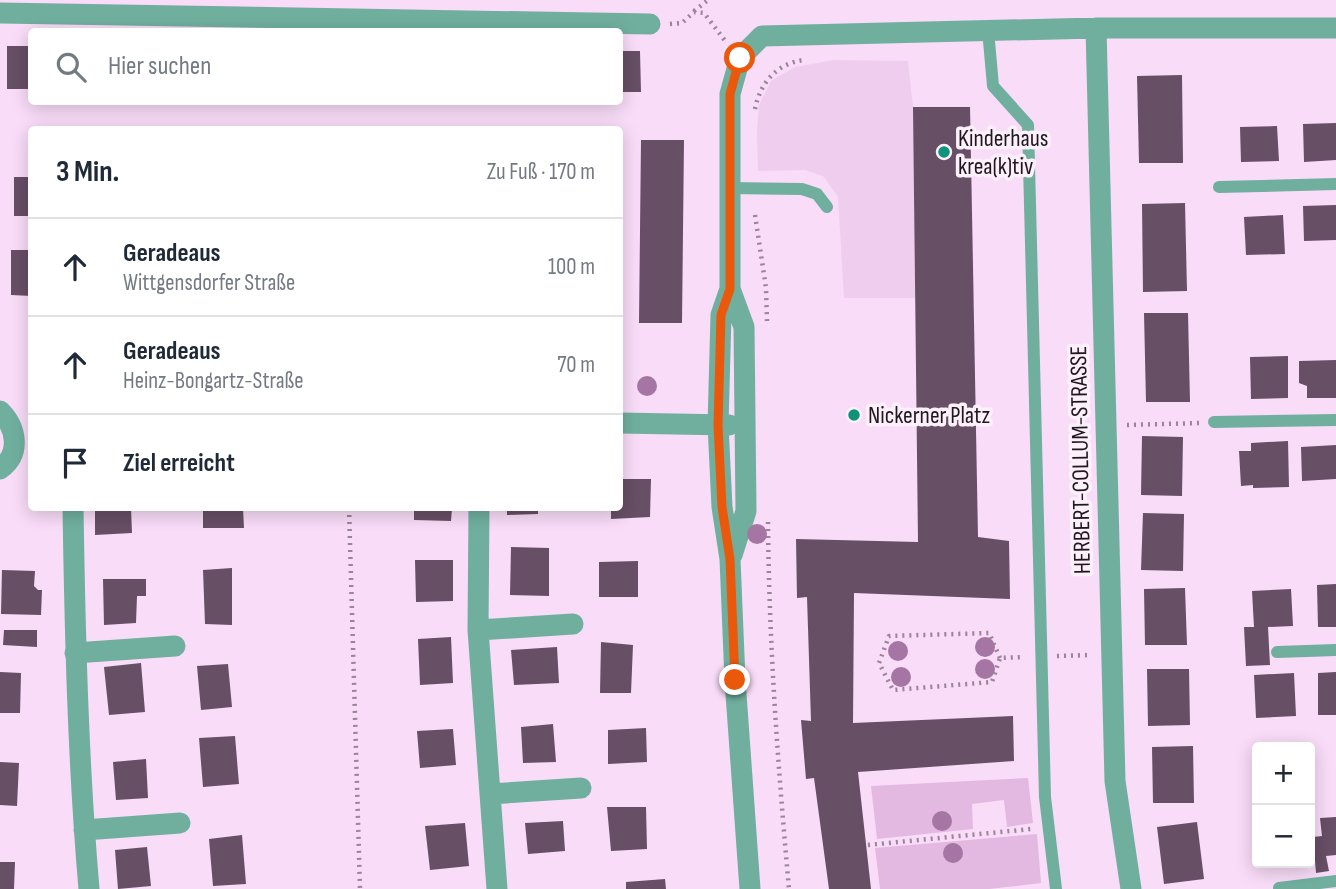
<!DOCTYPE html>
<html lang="de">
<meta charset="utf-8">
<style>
body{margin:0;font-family:"Sofia Sans Condensed",sans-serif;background:#f6f6f7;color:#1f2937}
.controls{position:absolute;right:21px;bottom:21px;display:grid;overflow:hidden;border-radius:7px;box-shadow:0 4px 18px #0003}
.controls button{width:63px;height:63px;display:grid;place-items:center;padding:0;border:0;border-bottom:2px solid #e0e1e3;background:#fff;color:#1f2937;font:35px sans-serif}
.stop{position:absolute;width:21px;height:21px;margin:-16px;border:5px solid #ea580c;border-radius:50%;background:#fff}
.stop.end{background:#ea580c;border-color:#fff;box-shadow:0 2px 7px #0008}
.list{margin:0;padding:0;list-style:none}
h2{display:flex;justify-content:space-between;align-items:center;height:91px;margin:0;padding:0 28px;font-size:30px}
h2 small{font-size:23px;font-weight:400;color:#747a83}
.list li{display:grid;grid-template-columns:46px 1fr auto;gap:21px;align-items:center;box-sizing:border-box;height:98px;padding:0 28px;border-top:2px solid #e0e1e3}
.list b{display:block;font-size:26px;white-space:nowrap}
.list p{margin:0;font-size:23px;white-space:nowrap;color:#747a83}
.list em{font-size:23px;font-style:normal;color:#747a83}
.icon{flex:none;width:38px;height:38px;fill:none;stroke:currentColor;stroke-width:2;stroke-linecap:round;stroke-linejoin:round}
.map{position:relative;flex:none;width:1336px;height:889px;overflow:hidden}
.search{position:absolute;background:#fff;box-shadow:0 4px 18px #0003;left:28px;top:28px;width:595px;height:77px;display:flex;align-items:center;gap:18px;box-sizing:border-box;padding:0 24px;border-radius:7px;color:#747a83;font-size:26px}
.panel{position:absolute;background:#fff;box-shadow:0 4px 18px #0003;left:28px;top:126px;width:595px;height:385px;border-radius:7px}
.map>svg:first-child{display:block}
</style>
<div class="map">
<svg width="1336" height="889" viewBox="0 0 1336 889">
<rect width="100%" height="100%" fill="#f9dcf8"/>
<path fill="#efcdee" d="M834,60L908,61L913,107H970L974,298H844L838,197L823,176L805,170L758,171L757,131L759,105L771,81L795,67Z"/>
<path fill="#e3b9e1" d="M1028,778L1033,823L1007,827L1004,800L972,804L973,829L877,839L871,786Z
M1037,834L1041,883L989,889H880L875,848Z"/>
<path fill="#674f66" d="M7,46H32V89H7Z
M620,51H640L641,92H620Z
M1182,75L1183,163H1139L1137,76Z
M913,107H970L978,537L1009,541L1010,599L854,593L853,723L1013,716L1014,761L858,772L871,889H829L814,778L806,779L801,720L811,721L807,597L797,598L796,539L918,542Z
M1336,123V160L1304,162L1303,124Z
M1277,126L1279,161L1241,162L1240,127Z
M641,140H684L682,323H639Z
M14,177H32V216H14Z
M1185,203L1187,291L1143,292L1142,204Z
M1336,205V240L1304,241L1303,206Z
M1283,215L1285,254L1246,255L1244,217Z
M11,250H32V296L11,295Z
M1144,313H1188L1190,402H1146Z
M1288,356V398L1251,399L1250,357Z
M1336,360V398H1307V386L1299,383V361Z
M1142,436L1183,437L1182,496L1141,495Z
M1288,441L1289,487L1253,488V485L1241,486L1239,451H1251V443Z
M1336,445V479L1302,481L1301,447Z
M620,479H651L650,517L611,519V508H620Z
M95,508H131L132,533L95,535Z
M203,508H243L244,528H203Z
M414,508H452L451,521L414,520Z
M507,508H538V514L507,515Z
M1143,513L1184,514L1183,571L1141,570Z
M511,547L549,548V596L510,595Z
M415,560H453V601L416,602Z
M638,561V597H599V562Z
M232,568V625L205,624L203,570Z
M2,570L35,571L34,586L38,590H42L41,615L1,614Z
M103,579H146V596H137L136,623L104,625Z
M1336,584V627H1318L1317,585Z
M1185,588L1187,645H1145L1144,589Z
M1291,589L1293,626L1268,627L1270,665L1246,666L1244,627H1254L1252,591Z
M4,630H37V647L3,645Z
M451,637L453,683L420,685L418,639Z
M601,642L633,645L631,693H600Z
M557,647L559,683L514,685L511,650Z
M141,663L145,712L109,715L104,667Z
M228,664L232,707L201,710L197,666Z
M1147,669H1189L1190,725L1148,726Z
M0,672L21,673L20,713H0Z
M1336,672V715H1318V673Z
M1294,673L1296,716L1256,718L1254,675Z
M553,724L556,762L523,763L521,727Z
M646,728L647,762L608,764V730Z
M453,729L456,765L420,768L417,731Z
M235,736L239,784L203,787L199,738Z
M1193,746L1194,803H1153L1152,747Z
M146,759L148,798L116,800L113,762Z
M0,762L19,763L17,806L0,805Z
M607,807H646L647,849L611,851Z
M1336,817V855L1326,856L1329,871L1316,873L1313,837L1322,836L1320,818Z
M563,821L565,851L528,854L525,823Z
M1197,822L1204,879L1164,884L1157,827Z
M465,823L469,866L430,870L425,826Z
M242,835L246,884L213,886L209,839Z
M147,847L151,886L118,889L115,850Z
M0,862H15L14,889H0Z
M665,879L666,889H626V882Z"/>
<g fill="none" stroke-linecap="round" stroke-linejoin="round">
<path stroke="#998498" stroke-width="4.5" stroke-dasharray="2 5" stroke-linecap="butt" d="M694,11L708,0
M670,24L682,23L694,12L704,13L726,42
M755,109C760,83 777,63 804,60
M755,215L766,288L767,321
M1127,425L1199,423
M349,508L360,889
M768,522C769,645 778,767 789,889
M1057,656L1091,655
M1000,658L989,633L889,636L879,663L893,690L992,682L1000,658L1024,657
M868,845L1031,829"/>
<path stroke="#70af9e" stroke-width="12" d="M988,30L993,86L1028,125L1045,797L1056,889
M1219,187L1336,184
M730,188L802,189L817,194L827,207
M1214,422L1336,420
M1277,652L1336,650
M1279,888L1336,881"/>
<path stroke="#70af9e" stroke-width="21" d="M0,13L650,24
M1096,28L1115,781L1131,889
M730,289L744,327L746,511L732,555
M0,411C17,428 21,454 0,469
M620,423L729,425
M73,508C75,635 78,762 89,889
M479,508L478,630L497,889
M478,630L573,624
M75,653L175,646
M490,794L581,788
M84,830L180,823
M750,889L735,680L730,559L722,507L718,425L721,315L730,289V94L740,58L762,36L1096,28H1336"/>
</g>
<g fill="#a575a4">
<circle cx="647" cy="386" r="10"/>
<circle cx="757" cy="534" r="10"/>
<circle cx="985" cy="647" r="10"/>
<circle cx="898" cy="651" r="10"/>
<circle cx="985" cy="669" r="10"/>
<circle cx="901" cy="677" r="10"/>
<circle cx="942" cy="821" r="10"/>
<circle cx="953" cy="853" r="10"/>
</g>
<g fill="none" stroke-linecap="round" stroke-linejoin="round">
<path stroke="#ea580c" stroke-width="9" d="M735,680L730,559L722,507L718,425L721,315L730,289V94L740,58"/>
</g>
<g fill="#11937b" stroke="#fcf0fb" stroke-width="2.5">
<circle cx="944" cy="152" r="7"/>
<circle cx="854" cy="415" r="7"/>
</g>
<g text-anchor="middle" stroke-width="7" stroke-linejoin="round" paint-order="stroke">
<g font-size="24" fill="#211720" stroke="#fcf0fb" text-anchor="start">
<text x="958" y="146">Kinderhaus<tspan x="958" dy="28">krea(k)tiv</tspan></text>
<text x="868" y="423">Nickerner Platz</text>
</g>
<g font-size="24" fill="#211720" stroke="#fcf0fb">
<text transform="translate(1080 460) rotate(-91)" y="8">HERBERT-COLLUM-STRASSE</text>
</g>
</g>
</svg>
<div class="controls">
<button>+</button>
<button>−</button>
</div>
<div class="stop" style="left:740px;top:58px"></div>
<div class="stop end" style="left:735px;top:680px"></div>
<div class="search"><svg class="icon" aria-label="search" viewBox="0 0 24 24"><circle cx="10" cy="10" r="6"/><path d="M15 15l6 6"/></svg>Hier suchen</div>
<section class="panel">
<h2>3 Min.<small>Zu Fuß · 170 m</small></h2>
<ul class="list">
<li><svg class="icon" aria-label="ahead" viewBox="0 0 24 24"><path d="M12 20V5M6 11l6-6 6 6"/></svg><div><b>Geradeaus</b><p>Wittgensdorfer Straße</p></div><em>100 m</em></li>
<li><svg class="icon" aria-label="ahead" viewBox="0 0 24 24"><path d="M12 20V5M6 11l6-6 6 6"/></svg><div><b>Geradeaus</b><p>Heinz-Bongartz-Straße</p></div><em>70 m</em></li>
<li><svg class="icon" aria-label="arrive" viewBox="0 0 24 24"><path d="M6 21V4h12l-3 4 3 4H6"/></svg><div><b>Ziel erreicht</b></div></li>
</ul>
</section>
</div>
